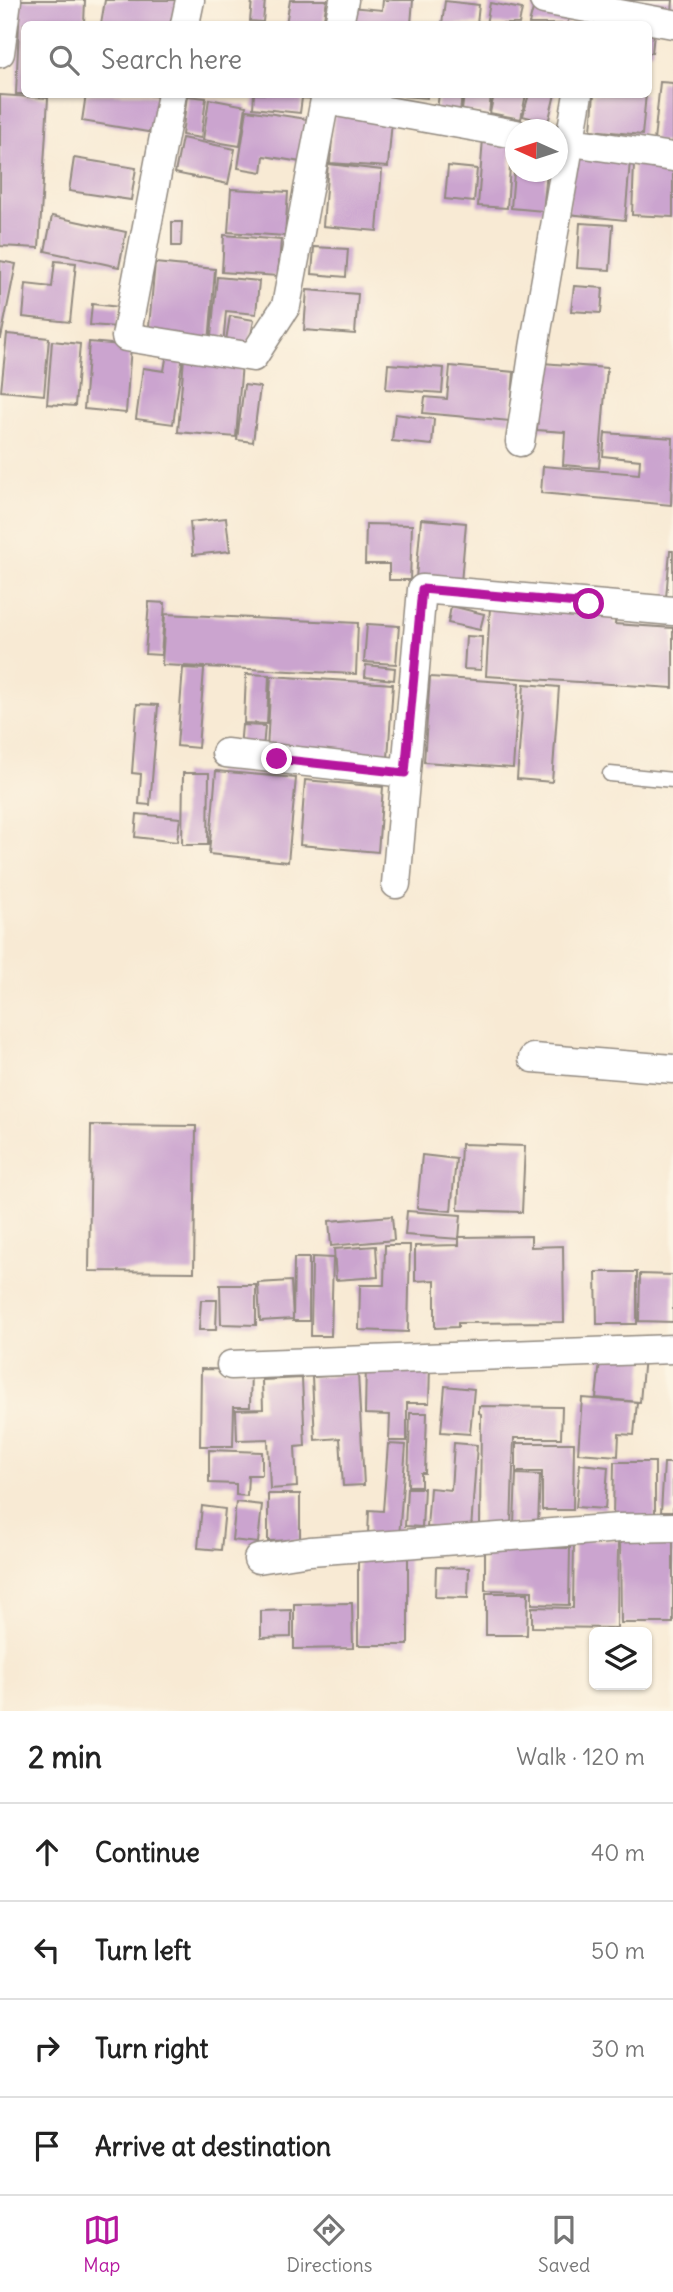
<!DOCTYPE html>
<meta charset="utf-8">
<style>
body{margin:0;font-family:Delius,sans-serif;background:#f2f2f2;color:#222}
.controls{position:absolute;right:21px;bottom:21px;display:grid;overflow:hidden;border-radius:10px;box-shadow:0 2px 5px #0004}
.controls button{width:63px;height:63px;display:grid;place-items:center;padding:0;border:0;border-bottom:2px solid #e0e0e0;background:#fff;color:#222;font:35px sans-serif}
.compass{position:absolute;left:505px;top:119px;width:63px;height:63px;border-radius:50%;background:#fff;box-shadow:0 2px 5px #0004;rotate:273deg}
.stop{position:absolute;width:21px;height:21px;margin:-16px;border:5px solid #b5179e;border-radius:50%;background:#fff}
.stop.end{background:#b5179e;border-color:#fff;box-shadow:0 2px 7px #0008}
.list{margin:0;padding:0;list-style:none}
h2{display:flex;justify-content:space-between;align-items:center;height:91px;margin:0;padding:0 28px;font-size:30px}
h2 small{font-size:23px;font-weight:400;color:#767676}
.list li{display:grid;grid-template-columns:46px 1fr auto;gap:21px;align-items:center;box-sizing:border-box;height:98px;padding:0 28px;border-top:2px solid #e0e0e0}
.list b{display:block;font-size:26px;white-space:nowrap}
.list em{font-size:23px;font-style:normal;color:#767676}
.icon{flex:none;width:38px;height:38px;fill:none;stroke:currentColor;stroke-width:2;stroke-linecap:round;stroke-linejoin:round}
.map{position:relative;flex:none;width:673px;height:1711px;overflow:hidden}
.search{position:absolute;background:#fff;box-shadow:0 2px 5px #0004;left:21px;right:21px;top:21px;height:77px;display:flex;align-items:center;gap:18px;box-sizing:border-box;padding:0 24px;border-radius:10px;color:#767676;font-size:26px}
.sheet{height:483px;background:#fff}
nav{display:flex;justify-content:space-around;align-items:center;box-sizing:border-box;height:98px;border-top:2px solid #e0e0e0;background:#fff;font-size:19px;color:#767676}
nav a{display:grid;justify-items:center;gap:4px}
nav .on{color:#b5179e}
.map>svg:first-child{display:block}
</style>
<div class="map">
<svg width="673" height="1711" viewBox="0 0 673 1711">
<rect width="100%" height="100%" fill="#fcf5e5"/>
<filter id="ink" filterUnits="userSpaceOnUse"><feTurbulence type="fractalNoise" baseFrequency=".0143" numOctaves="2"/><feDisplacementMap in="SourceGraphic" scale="14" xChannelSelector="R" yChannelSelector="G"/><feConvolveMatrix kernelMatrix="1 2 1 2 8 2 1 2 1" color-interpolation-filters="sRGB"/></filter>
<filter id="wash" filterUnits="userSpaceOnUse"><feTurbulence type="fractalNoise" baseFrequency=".00686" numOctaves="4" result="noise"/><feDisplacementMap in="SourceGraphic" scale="28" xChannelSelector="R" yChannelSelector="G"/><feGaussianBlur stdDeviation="1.57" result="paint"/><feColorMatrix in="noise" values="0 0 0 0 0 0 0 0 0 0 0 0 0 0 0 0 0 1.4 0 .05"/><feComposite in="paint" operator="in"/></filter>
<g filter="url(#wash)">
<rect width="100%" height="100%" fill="#f8ead4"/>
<g id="blocks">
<path fill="#cba4cf" d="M20,0H85L84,24H24V94H16Z
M105,0H178L174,24H101Z
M252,0H265L263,22L250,21Z
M290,0H327L323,24H286Z
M383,0H413L411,24H349L350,7L382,10Z
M624,0H673L672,12L624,4Z
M445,1L479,5L477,24H442Z
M490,3L522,9L519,24H486Z
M534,5L570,14L567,24H529Z
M655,23L652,53H648V24Z
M660,82L673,83V143L654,141Z
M86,94H143L160,97L154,133L82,121Z
M254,94H315V99L302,98L300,113L253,108Z
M404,94H427V98L404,96Z
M439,94H462L460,112L437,110Z
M464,94H491L489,115L462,111Z
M494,94H526L521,119L490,113Z
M529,94H555L548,123L523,116Z
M594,94H646L642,135L591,130Z
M0,95L48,98L39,248L0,246Z
M187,96L206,98L201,138L182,135Z
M209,99L246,106L240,146L203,140Z
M247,110L307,119L301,162L264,156L262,172L238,168Z
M334,115L392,120L388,167L330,163Z
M182,138L235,149L228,184L175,173Z
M483,138L512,140L507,208L478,206Z
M574,155L630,161L625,220L568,214Z
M74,158L136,168L131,200L69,191Z
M634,163L673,164V217L632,215Z
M328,164L382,170L377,231L323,226Z
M448,166L477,169L474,202L445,199Z
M514,172H547L543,211L511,208Z
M231,189L288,192L285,236L228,232Z
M52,216L126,232L119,267L45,251Z
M172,222H182L181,246H172Z
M580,223L613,225L610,270L577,268Z
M224,235L281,240L278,276L222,272Z
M314,247L348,249L346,277L312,274Z
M0,261L16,264L1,338H0Z
M55,261L76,263L70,322L23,317L26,284L52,287Z
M155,263L215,269L209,343L148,337Z
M217,277L259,281L256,314L226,311L223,347L210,346Z
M574,286L603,288L601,313L571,311Z
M307,290L358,294L355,334L304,330Z
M92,304L119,307L117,327L90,325Z
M230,316L254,320L248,350L225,346Z
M7,334L49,338L44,395L1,391Z
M52,341L80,344L75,406L47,404Z
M89,342L131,346L126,413L84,409Z
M167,353L183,355L173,424L136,419L143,368L164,371Z
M184,358L242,363L236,437L178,432Z
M542,363L607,368L599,468L563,465L565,432L537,430Z
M388,364L444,368L442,393L386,389Z
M450,366L514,372L510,421L423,413L425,397L447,399Z
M244,385L260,387L253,442L237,440Z
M395,414L434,419L432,445L392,441Z
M605,433L673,438L671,505L541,493L543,466L639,474L640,460L603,456Z
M226,518L230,551L193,555L190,522Z
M421,519L466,523L461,583L416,578Z
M366,524L412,525L410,580H389V564H365Z
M670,551H673V598H666Z
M149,602L165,603L161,655L145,654Z
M451,606L484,614L480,630L448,623Z
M490,607L616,615L615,624L673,628V688L486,676Z
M165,614L358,623L356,674L162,665Z
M367,624L399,626L396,664L364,662Z
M466,636L482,637L481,670L464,669Z
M366,665L395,668L394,680L365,677Z
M183,668L204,669L198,748L177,746Z
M246,674L269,675L267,724L244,723Z
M271,676L393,684L388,758L267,750Z
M430,677L519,683L513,768L424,762Z
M524,684L559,687L552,782L517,779Z
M137,704L158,705L150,805L139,804L141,774L132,773Z
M242,725L265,726L263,749L240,748Z
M216,771L296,778L288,862L209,854Z
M183,773H209L208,845H182Z
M305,780L383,787L378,852L300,845Z
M137,814L180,818L177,842L135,837Z
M91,1125L196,1126L194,1272L89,1271Z
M461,1144L525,1146L522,1212L458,1210Z
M422,1155L456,1159L451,1211L417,1208Z
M407,1211L461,1215L459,1239L405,1235Z
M392,1216L394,1240L331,1246L329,1221Z
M531,1236V1247L563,1246L564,1322L458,1323V1327L435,1328V1280L415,1281V1246L459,1245V1237Z
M385,1245H410L408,1332L359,1330L360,1285H384Z
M376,1246L378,1277L336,1280L334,1249Z
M312,1257L333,1258L331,1336H311Z
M294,1258H309V1321H293Z
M596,1272H637V1324H597Z
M640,1274L673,1275V1322L639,1321Z
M291,1281L293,1319L260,1321L258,1283Z
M220,1285H256V1325L221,1324Z
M201,1300H217L216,1330H199Z
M601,1352L644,1356L640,1402L596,1398Z
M366,1364L430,1365L429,1403H407V1441H389L390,1415L365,1414Z
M201,1369L251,1370L250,1407H234L233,1446H200Z
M358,1374L364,1485L343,1486L340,1438L315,1440L312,1377Z
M302,1378L305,1446L295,1447L297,1487L270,1489L268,1439L237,1440L236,1410L263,1409L262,1380Z
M445,1386L474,1389L470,1434L441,1432Z
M582,1398L637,1402L634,1435L619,1434L618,1456L578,1453Z
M479,1406L562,1407L561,1438H514L511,1527H480L481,1414L479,1413Z
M410,1413H427L425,1473H421V1486H408Z
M454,1443L477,1445L471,1530L427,1527L430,1488L451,1490Z
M516,1443H574L573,1510H542V1472H516Z
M388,1444L406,1445L399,1537L368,1535L369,1510L383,1511Z
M209,1450L262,1452V1475H248L247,1496L236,1495V1484L209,1483Z
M614,1462H655V1520H613Z
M664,1463H673V1512H661Z
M580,1464L608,1467L605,1509L576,1507Z
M516,1474L540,1475L538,1525L514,1524Z
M407,1488H424L422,1527L405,1526Z
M268,1494H300V1540L268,1541Z
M236,1502L262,1505L258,1543L232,1540Z
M202,1506L225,1509L221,1550L198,1548Z
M620,1535L673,1536V1623H621Z
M574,1540L618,1541L617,1628L532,1627V1607L573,1608Z
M485,1547L570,1548L569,1605L532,1604V1591L485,1590Z
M358,1554L408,1555V1645H358Z
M436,1567L469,1568L468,1598L435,1597Z
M486,1593H528L527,1635H486Z
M352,1603L353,1648L294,1649V1604Z
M291,1610V1637L261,1638V1611Z"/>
</g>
</g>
<g filter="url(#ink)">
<use href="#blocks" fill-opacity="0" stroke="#928a80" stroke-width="2"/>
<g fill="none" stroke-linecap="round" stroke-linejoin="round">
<g stroke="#928a80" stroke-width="17">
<path id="service" d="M610,774L673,780"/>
</g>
<g stroke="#928a80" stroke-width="31">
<path id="minor" d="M544,0L673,24
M185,24L190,0
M339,24L344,0
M0,53L7,0
M172,94L126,337L253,357L286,306L326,94
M325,100L516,134
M558,140L673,157
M520,442L534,348L578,94
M226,753L405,773
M396,884L422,589L673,611
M533,1058L673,1069
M231,1365L673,1349
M258,1559L310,1551L620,1528L673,1527"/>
</g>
<use href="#service" stroke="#fff" stroke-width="14"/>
<use href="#minor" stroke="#fff" stroke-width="28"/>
</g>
</g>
<g fill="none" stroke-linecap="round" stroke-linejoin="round" filter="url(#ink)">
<path stroke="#b5179e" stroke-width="9" d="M277,759L405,773L422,589L589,604"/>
</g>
</svg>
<div class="controls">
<button><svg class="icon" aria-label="layers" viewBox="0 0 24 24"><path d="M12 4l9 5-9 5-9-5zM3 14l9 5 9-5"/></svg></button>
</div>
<svg class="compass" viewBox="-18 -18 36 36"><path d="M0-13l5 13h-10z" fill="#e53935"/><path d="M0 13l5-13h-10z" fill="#767676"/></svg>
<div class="stop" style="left:589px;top:604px"></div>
<div class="stop end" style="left:277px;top:759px"></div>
<div class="search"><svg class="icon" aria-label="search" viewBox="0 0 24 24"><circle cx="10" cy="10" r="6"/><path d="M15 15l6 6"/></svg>Search here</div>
</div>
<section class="sheet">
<h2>2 min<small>Walk · 120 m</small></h2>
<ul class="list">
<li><svg class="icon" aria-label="ahead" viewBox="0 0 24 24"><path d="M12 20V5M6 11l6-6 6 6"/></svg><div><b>Continue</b></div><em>40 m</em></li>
<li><svg class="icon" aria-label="left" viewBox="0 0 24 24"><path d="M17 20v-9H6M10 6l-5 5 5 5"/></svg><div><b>Turn left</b></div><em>50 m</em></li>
<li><svg class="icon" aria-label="right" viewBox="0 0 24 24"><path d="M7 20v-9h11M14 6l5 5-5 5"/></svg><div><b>Turn right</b></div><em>30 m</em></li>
<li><svg class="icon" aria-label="arrive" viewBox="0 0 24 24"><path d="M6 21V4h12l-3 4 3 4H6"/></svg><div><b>Arrive at destination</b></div></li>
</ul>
</section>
<nav>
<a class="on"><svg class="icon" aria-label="map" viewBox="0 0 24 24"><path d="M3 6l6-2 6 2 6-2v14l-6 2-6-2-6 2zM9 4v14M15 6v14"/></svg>Map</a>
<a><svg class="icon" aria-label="directions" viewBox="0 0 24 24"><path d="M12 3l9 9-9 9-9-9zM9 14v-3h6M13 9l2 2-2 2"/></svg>Directions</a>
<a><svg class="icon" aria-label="saved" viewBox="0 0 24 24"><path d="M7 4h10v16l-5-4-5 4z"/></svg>Saved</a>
</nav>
